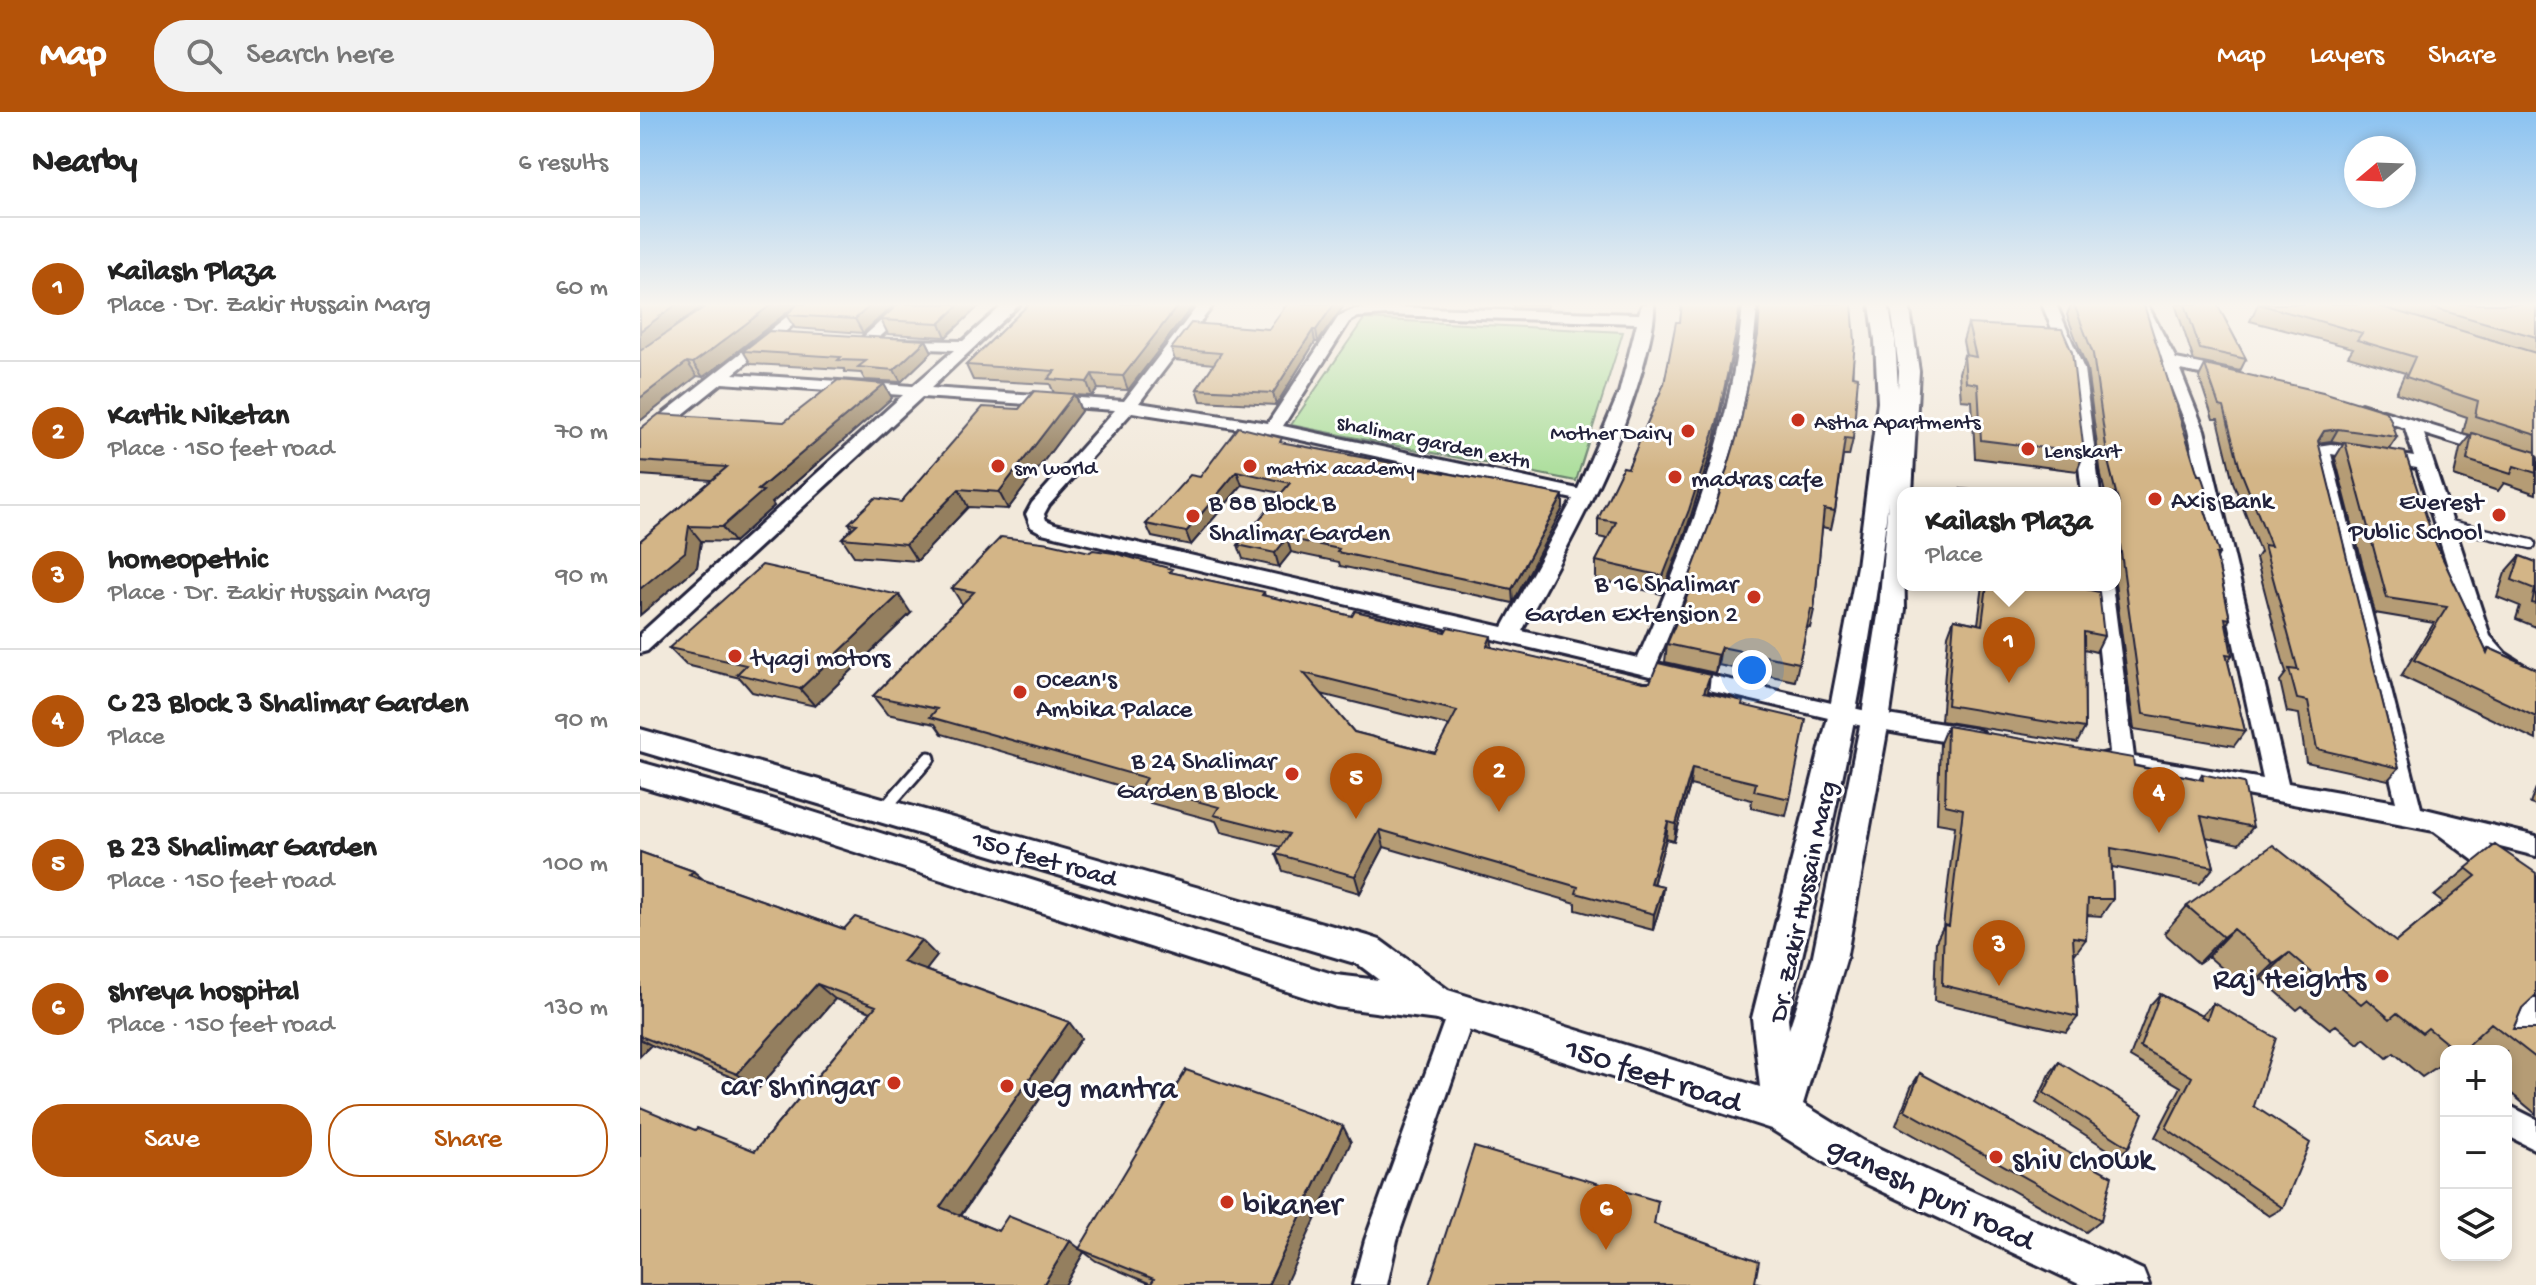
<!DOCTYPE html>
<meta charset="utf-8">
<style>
body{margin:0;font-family:"Gochi Hand",sans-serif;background:#f2f2f2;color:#222}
.controls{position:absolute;right:24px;bottom:24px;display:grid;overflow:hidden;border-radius:16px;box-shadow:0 4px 12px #0003}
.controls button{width:72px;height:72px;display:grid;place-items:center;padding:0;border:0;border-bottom:2px solid #e0e0e0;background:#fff;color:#222;font:40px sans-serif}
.compass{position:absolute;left:1704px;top:24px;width:72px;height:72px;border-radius:50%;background:#fff;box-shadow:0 4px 12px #0003;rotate:251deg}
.you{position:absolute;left:1112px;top:558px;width:28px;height:28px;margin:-20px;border:6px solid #fff;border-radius:50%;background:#1a73e8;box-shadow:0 0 0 12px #1a73e833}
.badge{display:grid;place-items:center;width:52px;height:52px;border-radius:50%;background:#b45309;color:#fff;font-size:26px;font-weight:700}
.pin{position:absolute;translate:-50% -66px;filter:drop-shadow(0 2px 4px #0008)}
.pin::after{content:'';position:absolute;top:42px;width:28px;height:24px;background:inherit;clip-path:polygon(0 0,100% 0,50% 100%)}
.popup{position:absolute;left:1257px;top:375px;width:224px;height:104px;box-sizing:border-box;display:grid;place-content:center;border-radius:16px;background:#fff;filter:drop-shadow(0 2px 6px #0005);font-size:26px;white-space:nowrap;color:#767676}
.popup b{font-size:30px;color:#222}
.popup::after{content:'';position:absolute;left:50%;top:100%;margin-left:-16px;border:16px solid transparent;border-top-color:#fff}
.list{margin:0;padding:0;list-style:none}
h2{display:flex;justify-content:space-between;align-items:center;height:104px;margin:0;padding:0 32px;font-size:34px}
h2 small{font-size:26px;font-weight:400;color:#767676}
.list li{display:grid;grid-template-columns:52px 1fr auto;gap:24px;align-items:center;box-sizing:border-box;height:144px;padding:0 32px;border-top:2px solid #e0e0e0}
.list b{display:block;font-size:30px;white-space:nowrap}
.list p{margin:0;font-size:26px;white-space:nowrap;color:#767676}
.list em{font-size:26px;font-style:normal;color:#767676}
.actions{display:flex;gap:16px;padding:24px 32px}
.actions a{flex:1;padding:18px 0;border:2px solid #b45309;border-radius:32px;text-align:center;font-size:28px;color:#b45309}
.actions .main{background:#b45309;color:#fff}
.icon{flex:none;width:44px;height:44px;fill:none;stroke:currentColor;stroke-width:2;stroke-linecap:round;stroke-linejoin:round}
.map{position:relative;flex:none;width:1896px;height:1173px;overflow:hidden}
header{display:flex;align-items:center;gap:48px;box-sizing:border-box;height:112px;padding:0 40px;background:#b45309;color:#fff}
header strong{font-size:38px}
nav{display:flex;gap:44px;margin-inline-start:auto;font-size:28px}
.search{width:560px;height:72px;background:#f2f2f2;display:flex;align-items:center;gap:20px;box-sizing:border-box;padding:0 28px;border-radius:32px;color:#767676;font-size:30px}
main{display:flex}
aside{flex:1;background:#fff}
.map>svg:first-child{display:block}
</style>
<header>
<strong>Map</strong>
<div class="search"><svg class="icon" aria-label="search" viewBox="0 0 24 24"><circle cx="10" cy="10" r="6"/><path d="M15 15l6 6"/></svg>Search here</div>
<nav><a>Map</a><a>Layers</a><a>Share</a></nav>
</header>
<main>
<aside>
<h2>Nearby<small>6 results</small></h2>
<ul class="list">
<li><span class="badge">1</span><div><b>Kailash Plaza</b><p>Place · Dr. Zakir Hussain Marg</p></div><em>60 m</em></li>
<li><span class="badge">2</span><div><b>Kartik Niketan</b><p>Place · 150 feet road</p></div><em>70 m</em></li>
<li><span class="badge">3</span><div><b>homeopethic</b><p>Place · Dr. Zakir Hussain Marg</p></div><em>90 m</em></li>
<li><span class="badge">4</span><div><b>C 23 Block 3 Shalimar Garden</b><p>Place</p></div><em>90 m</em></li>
<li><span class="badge">5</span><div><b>B 23 Shalimar Garden</b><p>Place · 150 feet road</p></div><em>100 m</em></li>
<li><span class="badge">6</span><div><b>shreya hospital</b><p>Place · 150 feet road</p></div><em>130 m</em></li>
</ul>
<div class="actions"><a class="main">Save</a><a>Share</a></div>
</aside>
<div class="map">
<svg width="1896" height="1173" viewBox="0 0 1896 1173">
<rect width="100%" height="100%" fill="#f2e9db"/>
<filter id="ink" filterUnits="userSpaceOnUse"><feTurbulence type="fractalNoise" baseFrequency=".0125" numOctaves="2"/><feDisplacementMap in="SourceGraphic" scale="16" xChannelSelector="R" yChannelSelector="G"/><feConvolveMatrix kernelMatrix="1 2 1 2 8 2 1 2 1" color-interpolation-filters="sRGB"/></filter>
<g filter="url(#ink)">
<path fill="#afdf9f" stroke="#68806d" stroke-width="2" d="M724,207L983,220L936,369L651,313Z"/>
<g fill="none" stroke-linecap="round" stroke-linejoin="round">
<g stroke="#22223b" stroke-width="13">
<path id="service-far1" d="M1802,411L1891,432"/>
</g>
<g stroke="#22223b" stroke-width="17">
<path id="service" d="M244,697L289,646"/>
</g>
<g stroke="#22223b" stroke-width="6">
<path id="minor" d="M163,192H179L93,262L273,274L314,238L260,236L255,234V228L323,229L364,192H380L291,276L484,289L559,192H574L499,291L628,311L699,204L715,197L747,195L999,202L1002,192H1014C1015,213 1007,238 1002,258C975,353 928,433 882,519L998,546C1048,431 1092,318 1103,192H1117C1109,320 1066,434 1017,551L1235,601L1335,617L1343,620L1346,626L1343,632L1335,635L1235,617L402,421L391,415L386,402L392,391L475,298L282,285L7,539L0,541V522L263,283L82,271L6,332L0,333V320ZM747,203L997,211L979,281L938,377L643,314L709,210L718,205ZM492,300L633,322L933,387L863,515L415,412L406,408L404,402L409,393Z
M260,192H276L232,232H222V226Z
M1402,192H1416L1444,257L1460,381H1442L1428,257Z
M1493,192H1507L1536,247L1591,258L1599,263L1591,268L1540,258L1564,318L1648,671L1756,690L1673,341L1677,334L1691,332L1774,345L1765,316L1715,300L1713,297L1721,292L1896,346V357L1784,322L1850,524L1865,541L1896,561V579L1857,558L1830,525L1777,356L1691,342L1781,696L1896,724V744L1848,732L1896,766V791L1887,788L1794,719L1459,655L1455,649L1459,643L1470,640L1452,473H1472L1494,645L1623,667L1548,318L1522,251Z
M822,886L832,890L836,899L757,1128L747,1173H713L725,1128L808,899L812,890Z
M1896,886V917L1866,945V939H1837C1845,919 1876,894 1896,886Z
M1866,992L1896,1007V1038L1866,1023Z"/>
</g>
<g stroke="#22223b" stroke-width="6">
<path id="tertiary" d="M1230,192H1248L1255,228L1258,276L1259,259L1251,192H1269L1279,259L1272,381H1263L1265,497L1249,609L1206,848L1163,992L1223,1029L1503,1158L1509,1173H1441L1195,1057L1131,1017L797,908L696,895L125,711L0,674V650L125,685L696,863L739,868L718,852L0,639V617L728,824L740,828L808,878L1120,975L1112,906L1189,601L1217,454L1238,290L1235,228ZM1248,389L1239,497L1221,609L1172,848L1149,917L1148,906C1187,734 1230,564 1248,389Z"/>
</g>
<use href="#service-far1" stroke="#fff" stroke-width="8"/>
<use href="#service" stroke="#fff" stroke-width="11"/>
<use href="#minor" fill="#fff" fill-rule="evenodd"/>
<use href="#tertiary" fill="#fff" fill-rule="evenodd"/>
</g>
<path fill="#b59c74" stroke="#22223b" stroke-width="2" fill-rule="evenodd" d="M1,192H65L28,220L158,192L84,250L63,265L57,264L0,309V193Z
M158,192H255L223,221L155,216L146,203Z
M258,192H345L344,194H339L306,225L248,222L241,208Z
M389,192H554L488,278L458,277L452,284L435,283L441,299L368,397L328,395L277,449L214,444L202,426L212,416L209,411L261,390L379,297L414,281L410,272L333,268L326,253Z
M647,192H705L678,230H675L636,293L561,289L557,277L574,252L535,248L531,237L629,217Z
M873,192H908L907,196H873Z
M1100,192L1094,238L1075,328L1047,416L1022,482L956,467V449L968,427L958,425V407L988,356L1024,272L1040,210Z
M1119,192H1212L1213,327L1209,344H1203L1195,399L1191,417L1182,415L1174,498L1170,516L1167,515L1155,569L1078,553L1075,561L1025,550L1027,532L1046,485L1048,469L1073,403L1100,314L1116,231Z
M1431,192H1492L1558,363L1569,387L1564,395L1579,442L1577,446L1590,507L1586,513L1592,543L1588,550L1605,619L1594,634L1494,617L1475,471V381H1465L1461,364L1447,257L1427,203Z
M1535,192H1577L1606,247L1600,259L1554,249Z
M1618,192H1889L1896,194V382L1864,371L1858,379L1814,364L1820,337L1831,323L1823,321L1827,305L1756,281L1765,261L1708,244L1713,236L1610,209Z
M1328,212L1444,341L1437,359L1335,346L1332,289L1321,288L1319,261L1324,243L1326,244L1323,229Z
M286,228L292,240L261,270L225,268L221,261L205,260L204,257L111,252L103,239Z
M1565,253L1757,325L1749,337L1794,428L1846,539L1849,536L1896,557V628L1761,564L1794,511L1735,501L1695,346L1704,331L1691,329L1678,331L1759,656L1748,668L1666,650L1659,602L1647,600L1640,569L1646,561L1616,446L1620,440L1593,370L1578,307H1573L1559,265Z
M252,286L132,391L134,394L94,430L61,429L57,455L0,503V429L72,368L0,363V317L144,310Z
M644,331L923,383V396L873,491L700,454L699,450L651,440L639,455L603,447L598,433L641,381L602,373L551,433L512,425L506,412L560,365Z
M450,440L533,461L624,480L625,484L712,504L1003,570L1068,581L1102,594L1150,687L1146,704L1111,696L1112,688L1050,673L1034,729L1026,727L1013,772L1023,774L1021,791L1013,818L936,798V791L744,735L720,781L643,759L636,742L641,735L581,720L576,709L510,691L505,681L302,622L295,612L247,602L233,584L322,492L312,476ZM681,582L810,614L795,641L714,620Z
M1880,444L1896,450V515L1876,507L1880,494L1857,485L1865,461Z
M1343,473H1428L1464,524L1456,540L1444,537L1445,616L1437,631L1301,609L1308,523L1314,507L1338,512Z
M271,501L175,594L112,580L100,566L46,553L29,536Z
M1307,614L1559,667L1562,662L1613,715L1599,732L1566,725L1574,755L1560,772L1472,755L1473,787L1461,804L1447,803L1446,827L1434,843L1438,905L1426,920L1294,889L1296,829L1303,815L1315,714L1297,711L1300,631Z
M1896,676V694L1890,692Z
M1855,733L1882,896L1873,917H1896V1002L1866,977V939H1806V949L1782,965L1754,941L1747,946L1724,926L1718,932L1696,913L1690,917L1662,894L1657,898L1622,867L1607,878L1568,844L1558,851L1524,821L1547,794L1756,830L1803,791L1794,784Z
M0,740L53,759L64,768L204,817L297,844L286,858L429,910L441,926L321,1104L358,1119L440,1136L711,1030L511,1172L456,1149L444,1140L425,1173H0L55,1018L115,1039L231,900L195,887L119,976L11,933L0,944Z
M1520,882L1561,904L1573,891L1614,994L1643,1096L1629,1104L1515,1025L1541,975L1490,945L1510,893Z
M1419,950L1489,1035L1478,1044L1396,991L1411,960Z
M1280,961L1461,1108L1446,1120L1256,1013L1271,975Z"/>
<path fill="#947f5e" stroke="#22223b" stroke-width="2" d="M37,192H65L0,241V219Z
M132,192H158L84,250L63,265L53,251Z
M232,192H255L223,221L215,207Z
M320,192H339V194L306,225L300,211Z
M539,192H554L488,278L483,264Z
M694,192H705L678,230L676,218Z
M1100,192L1094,238L1075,328L1047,416L1022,482L1023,464Z
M673,218L675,230L636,293L633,281Z
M286,228L292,240L261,270L254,258Z
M47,250L57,264L0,309V286Z
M452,262L458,277L452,284L447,270Z
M244,272L252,286L132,391L134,394L94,430L82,415L118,378Z
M434,282L441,299L368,397L359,380Z
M1698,317L1691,329L1677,331L1684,319Z
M597,359L602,373L551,433L546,420Z
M319,377L328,395L277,449L266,432Z
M923,383V396L873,491L872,477Z
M49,414L61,429L57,455L0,503V477Z
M647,426L651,440L639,455L635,441Z
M259,483L271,501L175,594L160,577Z
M851,524L853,542L847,534Z
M1081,535L1078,553L1075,561L1078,543Z
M1070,563L1068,581L1064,580Z
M1052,656L1050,673L1034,729L1036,712Z
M1028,710L1026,727L1009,787L1010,771Z
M740,718L744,735L720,781L715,764Z
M53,759L73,776L49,763Z
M1023,774L1021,791L1013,818L1014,802Z
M1593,817L1568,844L1558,851L1583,825Z
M281,828L297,844L280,866L263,850Z
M1649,841L1622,867L1607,878L1634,852Z
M177,872L195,887L119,976L97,962Z
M429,910L441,926L318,1107L300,1095Z
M0,927L11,933L0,944Z
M703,1014L711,1030L645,1173H628Z
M430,1129L444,1140L425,1173H403Z"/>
<path fill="#d3b587" stroke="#22223b" stroke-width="2" fill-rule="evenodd" d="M1,192H37L0,219V193Z
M69,192H132L74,236L53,251L47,250L0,286V239Z
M158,192H232L215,207L146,203Z
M258,192H320L300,211L241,208Z
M389,192H539L483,264L452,262L447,270L408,267L415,259L326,253Z
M647,192H694L676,218H673L633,281L557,277L581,241L531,237L551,211L629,217Z
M1042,192H1100L1096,221L1077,311L1049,398L1023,464L956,449L976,410L958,407L983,355L988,356L1024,272L1036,210H1040Z
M1120,192H1212L1215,230L1212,264L1218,265L1213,327L1205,326L1195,399L1184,397L1174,498L1171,497L1159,551L1081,535L1078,543L1027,532L1053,470L1048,469L1073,403L1100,314L1118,223Z
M1434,192L1504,193L1558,363H1561L1569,387L1561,386L1579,442H1576L1590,507L1585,506L1592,543L1586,542L1605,619L1503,602L1480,433L1475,432V392L1479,393L1468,349L1453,242Z
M1545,192H1577L1606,247L1560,237Z
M1618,192H1732L1896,241V323L1835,304L1838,289L1766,265L1775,245L1717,228L1722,221Z
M1779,192H1889L1896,194V225Z
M1328,212L1422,217L1432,240L1444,341L1341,328L1338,272L1326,270L1324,243L1336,245Z
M129,219L286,228L254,258L218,255L226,249L198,248L201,245L103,239Z
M1565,253L1683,280L1745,299L1750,306L1757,325L1698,317L1684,319L1678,329L1759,656L1677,637L1668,589L1657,587L1649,557L1658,558L1624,433L1631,434L1600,357L1584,295L1579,294Z
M198,268L244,272L118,378L123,379L82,415L49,414L45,440L0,477V429L87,355L0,349V317L19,302L144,310Z
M394,279L434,282L359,380L319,377L266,432L202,426L217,412L209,411L235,386L261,390L343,295L379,297Z
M598,315L642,326L640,330L923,383L872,477L697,440L699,437L647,426L635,441L598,433L650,371L597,359L546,420L506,412L550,363L560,365Z
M1832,321L1896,340V361L1874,354L1871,362L1827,348Z
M1705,330L1765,340L1794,428L1847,541L1849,536L1896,557V605L1774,548L1807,495L1747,486Z
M1321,377L1359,381H1322Z
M361,425L410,431L450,440L453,438L474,441L532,457L529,460L624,480L622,483L712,504L715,499L805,520L808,515L851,524L847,534L1003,570H1010L1018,551L1070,563L1064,580L1103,589L1102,593L1166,608L1150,687L1114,679L1116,671L1052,656L1036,712L1028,710L1010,771L1023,774L1014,802L936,781L938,775L740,718L715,764L636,742L649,722L574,703L579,695L501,674L506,666L290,605L297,597L233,584L334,480L312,476ZM664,561L817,599L795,641L714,620Z
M1880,444L1896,450V492L1892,491L1895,477L1872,468Z
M122,453L259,483L160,577L97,562L106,553L29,536Z
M1347,473H1428L1459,480L1464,524L1444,520L1445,616L1307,593L1314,507L1342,513Z
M1307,614L1493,646L1494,654L1563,668L1562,662L1604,671L1613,715L1561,704L1574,755L1471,736L1473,787H1448L1446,827L1433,825L1438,905L1302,873L1304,813L1309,814L1323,697L1305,693Z
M1633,733L1756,830L1836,764L1826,756L1855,733L1896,761V883L1882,896L1873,917H1896V946L1851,911L1821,939H1816L1788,916L1782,921L1757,901L1750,907L1727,887L1721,892L1692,868L1686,873L1649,841L1634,852L1593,817L1583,825L1547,794Z
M0,740L53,759L49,763L204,817L215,805L281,828L263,850L429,910L300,1095L358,1119L368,1104L430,1129L403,1173H0V995L55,1018L57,1016L115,1039L236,894L177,872L97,962L0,924Z
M1520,882L1567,907L1573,891L1636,926L1614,994L1670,1031L1643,1096L1526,1016L1552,965L1500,935Z
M1419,950L1503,1001L1489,1035L1404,981Z
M546,958L703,1014L628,1173H510L514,1167L439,1137Z
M1280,961L1472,1064L1461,1108L1265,998Z
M834,1035L1018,1089L1014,1112L1119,1149L1115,1170L1125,1173H789Z"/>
</g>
<linearGradient id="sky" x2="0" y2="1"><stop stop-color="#8ac2f1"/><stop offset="0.54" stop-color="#f9f5ef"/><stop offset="1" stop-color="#f9f5ef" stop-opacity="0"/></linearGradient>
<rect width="1896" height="357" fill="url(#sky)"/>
<g fill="#c8321e" stroke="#fff" stroke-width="3">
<circle cx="1158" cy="308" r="8"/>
<circle cx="1048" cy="319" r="8"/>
<circle cx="1388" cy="337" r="8"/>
<circle cx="358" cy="354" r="8"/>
<circle cx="610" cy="354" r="8"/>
<circle cx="1035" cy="365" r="8"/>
<circle cx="1515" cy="387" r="8"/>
<circle cx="1859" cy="403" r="8"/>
<circle cx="553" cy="404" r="8"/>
<circle cx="1114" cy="485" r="8"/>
<circle cx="95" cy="544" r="8"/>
<circle cx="380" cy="580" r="8"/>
<circle cx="652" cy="662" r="8"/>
<circle cx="1742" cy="864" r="8"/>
<circle cx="254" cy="971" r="8"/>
<circle cx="367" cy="974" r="8"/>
<circle cx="1356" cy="1045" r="8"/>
<circle cx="587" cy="1090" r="8"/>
</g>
<g text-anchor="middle" stroke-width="6" stroke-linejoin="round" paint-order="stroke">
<g font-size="22" fill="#22223b" stroke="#fff" text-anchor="start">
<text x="1174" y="316">Astha Apartments</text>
<text x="1032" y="327" text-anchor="end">Mother Dairy</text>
<text x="1404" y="345">Lenskart</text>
<text x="374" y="362">sm world</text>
<text x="626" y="362">matrix academy</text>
</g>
<g font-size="22" fill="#22223b" stroke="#fff">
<text transform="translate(794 328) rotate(12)" y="8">shalimar garden extn</text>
</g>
<g font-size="26" fill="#22223b" stroke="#fff" text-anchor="start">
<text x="1051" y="374">madras cafe</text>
<text x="1531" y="396">Axis Bank</text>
<text x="1843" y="397" text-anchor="end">Everest<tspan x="1843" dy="30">Public School</tspan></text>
<text x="569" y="398">B 88 Block B<tspan x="569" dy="30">Shalimar Garden</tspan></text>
<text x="1098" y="479" text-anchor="end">B 16 Shalimar<tspan x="1098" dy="30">Garden Extension 2</tspan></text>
<text x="111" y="553">tyagi motors</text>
<text x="396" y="574">Ocean's<tspan x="396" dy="30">Ambika Palace</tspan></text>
<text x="636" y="656" text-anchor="end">B 24 Shalimar<tspan x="636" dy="30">Garden B Block</tspan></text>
</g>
<g font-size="26" fill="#22223b" stroke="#fff">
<text transform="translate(405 745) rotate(16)" y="9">150 feet road</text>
<text transform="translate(1161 789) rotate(-78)" y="9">Dr. Zakir Hussain Marg</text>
</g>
<g font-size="32" fill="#22223b" stroke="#fff" text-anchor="start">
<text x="1726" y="875" text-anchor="end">Raj Heights</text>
<text x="238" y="982" text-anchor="end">car shringar</text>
<text x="383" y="985">veg mantra</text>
<text x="1372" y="1056">shiv chowk</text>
<text x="603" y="1101">bikaner</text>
</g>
<g font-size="32" fill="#22223b" stroke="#fff">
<text transform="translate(1014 961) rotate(18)" y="11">150 feet road</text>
<text transform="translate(1292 1079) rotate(26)" y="11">ganesh puri road</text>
</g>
</g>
</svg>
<div class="controls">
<button>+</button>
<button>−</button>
<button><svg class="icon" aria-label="layers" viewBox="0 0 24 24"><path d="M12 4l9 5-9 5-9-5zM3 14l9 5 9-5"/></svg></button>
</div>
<svg class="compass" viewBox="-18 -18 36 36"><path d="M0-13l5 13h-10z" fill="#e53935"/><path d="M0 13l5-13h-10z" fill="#767676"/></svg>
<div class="you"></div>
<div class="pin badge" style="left:1369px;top:571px">1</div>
<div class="popup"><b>Kailash Plaza</b>Place</div>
<div class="pin badge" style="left:859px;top:700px">2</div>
<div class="pin badge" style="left:1359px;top:874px">3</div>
<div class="pin badge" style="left:1519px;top:721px">4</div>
<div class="pin badge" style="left:716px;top:707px">5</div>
<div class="pin badge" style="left:966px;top:1138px">6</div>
</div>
</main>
